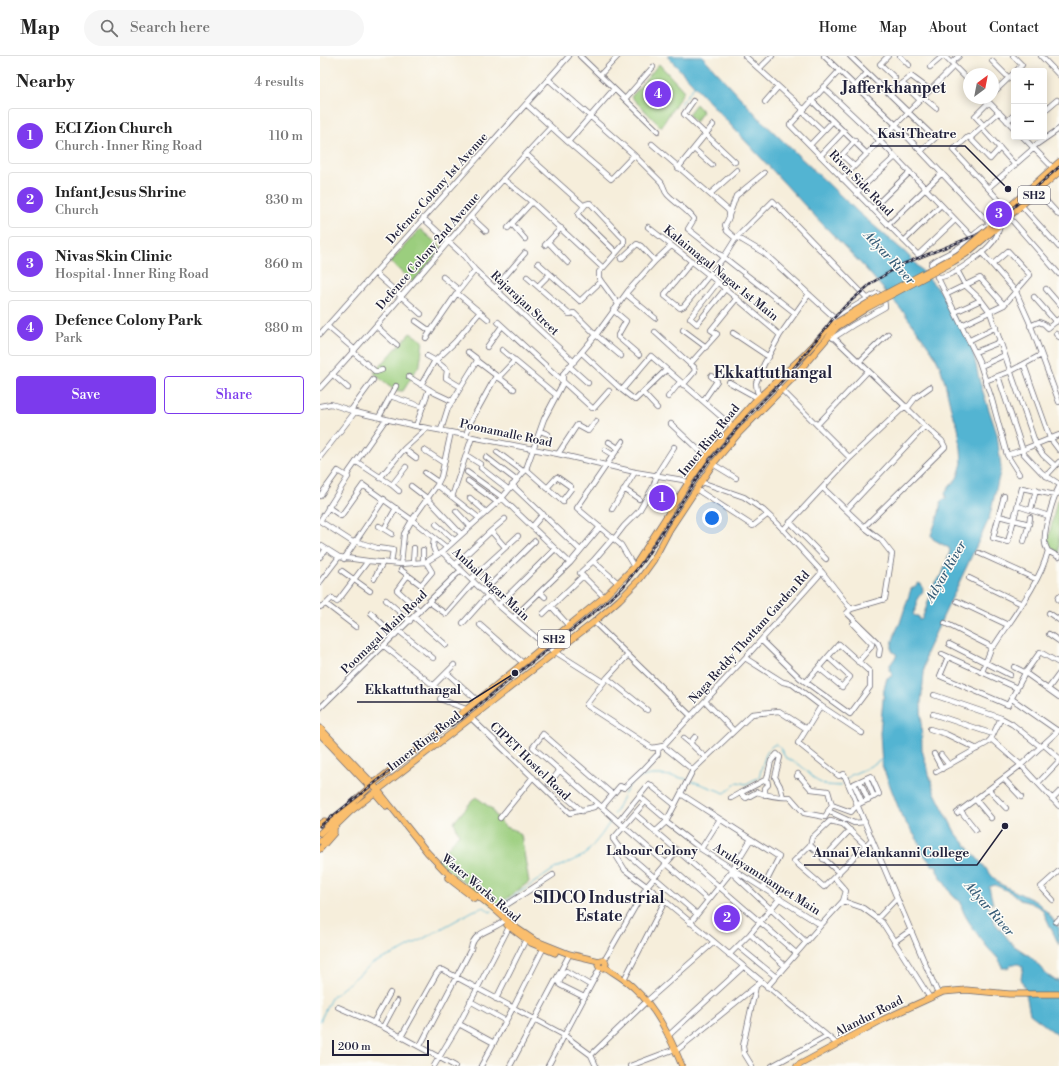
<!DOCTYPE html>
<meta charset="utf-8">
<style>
body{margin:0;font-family:"Libre Bodoni",serif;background:#f6f6f6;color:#222}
.controls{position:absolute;right:12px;top:12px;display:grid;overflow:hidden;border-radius:4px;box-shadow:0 2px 10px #0003}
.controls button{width:36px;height:36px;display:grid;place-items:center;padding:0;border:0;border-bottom:1px solid #e0e0e0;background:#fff;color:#222;font:20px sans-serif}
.compass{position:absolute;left:643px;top:12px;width:36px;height:36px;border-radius:50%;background:#fff;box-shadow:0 2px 10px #0003;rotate:32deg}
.scale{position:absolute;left:12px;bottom:10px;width:97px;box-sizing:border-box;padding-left:4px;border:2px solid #22223b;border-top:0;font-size:11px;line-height:14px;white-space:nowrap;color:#22223b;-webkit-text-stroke:3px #fdfcf7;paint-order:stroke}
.you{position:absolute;left:392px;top:462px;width:14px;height:14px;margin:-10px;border:3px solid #fff;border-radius:50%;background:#1a73e8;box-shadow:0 0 0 6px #1a73e833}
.badge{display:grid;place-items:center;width:26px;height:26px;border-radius:50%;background:#7c3aed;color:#fff;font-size:13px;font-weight:700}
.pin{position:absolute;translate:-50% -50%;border:2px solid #fff;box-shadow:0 1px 4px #0006}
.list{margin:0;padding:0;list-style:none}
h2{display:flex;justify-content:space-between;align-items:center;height:52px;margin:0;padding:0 16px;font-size:17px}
h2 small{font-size:13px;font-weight:400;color:#767676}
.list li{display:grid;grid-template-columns:26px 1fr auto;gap:12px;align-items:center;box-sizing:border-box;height:56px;margin:0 8px 8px;padding:0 8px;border:1px solid #e0e0e0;border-radius:4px}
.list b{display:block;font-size:15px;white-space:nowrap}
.list p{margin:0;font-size:13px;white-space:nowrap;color:#767676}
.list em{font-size:13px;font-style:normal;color:#767676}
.actions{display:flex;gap:8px;padding:12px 16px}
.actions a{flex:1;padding:9px 0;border:1px solid #7c3aed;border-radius:4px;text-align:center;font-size:14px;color:#7c3aed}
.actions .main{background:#7c3aed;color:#fff}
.icon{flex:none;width:22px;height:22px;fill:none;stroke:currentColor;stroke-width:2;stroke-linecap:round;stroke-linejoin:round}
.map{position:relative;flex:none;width:739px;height:1010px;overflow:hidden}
header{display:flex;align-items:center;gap:24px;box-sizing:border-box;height:56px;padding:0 20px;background:#fff;border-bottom:1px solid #e0e0e0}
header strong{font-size:19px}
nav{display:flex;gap:22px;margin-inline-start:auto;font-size:14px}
.search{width:280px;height:36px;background:#f6f6f6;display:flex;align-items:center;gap:10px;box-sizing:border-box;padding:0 14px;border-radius:22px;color:#767676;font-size:15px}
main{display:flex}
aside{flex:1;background:#fff}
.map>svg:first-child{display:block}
</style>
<header>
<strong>Map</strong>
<div class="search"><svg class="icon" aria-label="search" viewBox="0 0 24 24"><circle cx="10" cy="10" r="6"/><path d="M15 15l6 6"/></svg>Search here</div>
<nav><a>Home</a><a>Map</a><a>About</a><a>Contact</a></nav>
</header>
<main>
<aside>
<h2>Nearby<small>4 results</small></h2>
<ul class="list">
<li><span class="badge">1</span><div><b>ECI Zion Church</b><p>Church · Inner Ring Road</p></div><em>110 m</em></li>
<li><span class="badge">2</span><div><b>Infant Jesus Shrine</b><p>Church</p></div><em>830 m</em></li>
<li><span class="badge">3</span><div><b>Nivas Skin Clinic</b><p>Hospital · Inner Ring Road</p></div><em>860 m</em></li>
<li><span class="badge">4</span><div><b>Defence Colony Park</b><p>Park</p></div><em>880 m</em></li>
</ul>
<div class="actions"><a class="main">Save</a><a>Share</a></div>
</aside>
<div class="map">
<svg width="739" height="1010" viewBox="0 0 739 1010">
<rect width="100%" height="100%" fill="#fdfcf7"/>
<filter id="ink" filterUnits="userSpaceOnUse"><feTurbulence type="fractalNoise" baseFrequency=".025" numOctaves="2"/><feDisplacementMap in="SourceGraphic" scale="8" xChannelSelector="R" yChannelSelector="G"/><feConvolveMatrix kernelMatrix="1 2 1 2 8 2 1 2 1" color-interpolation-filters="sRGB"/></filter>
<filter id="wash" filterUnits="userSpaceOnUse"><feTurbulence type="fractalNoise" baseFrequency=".012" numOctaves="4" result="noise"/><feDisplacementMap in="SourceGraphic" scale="16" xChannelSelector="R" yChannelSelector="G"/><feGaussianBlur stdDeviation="0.9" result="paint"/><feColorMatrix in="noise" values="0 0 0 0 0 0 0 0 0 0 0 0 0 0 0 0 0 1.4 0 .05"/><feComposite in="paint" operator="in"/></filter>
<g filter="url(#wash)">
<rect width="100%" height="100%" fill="#f6eedb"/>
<path fill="#9bce7e" stroke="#5e785c" d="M339,8L364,35L341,71L311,41Z
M376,48L383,56L375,66L368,58Z
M100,173L122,192L93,226L70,206Z
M90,277L103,285L100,308L83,335C72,336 62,324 54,317Z
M737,444H739V497L731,491L728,485Z
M156,741L172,753L175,759L185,771L195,774L201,779L209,826L175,851L117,805L139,778L134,766L152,745Z"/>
<path fill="#53b4d2" stroke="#3a6b86" d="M347,0H382L442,65L539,157L586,197L621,236L652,292L660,327L677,378L681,412L669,463L606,597L601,647L602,694L614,735L635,776L678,827L717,846L729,858L739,872V889L722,853L711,847L700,844L692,837L675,829L669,831L673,848L666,846L675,867L693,889L711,901L726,918L736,925L739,924V980L710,958L706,937L701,922L703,911L699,908H693L688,912H682C682,904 673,898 668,892C661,883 640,857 641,846L635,842L632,839L617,815V810L612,809L602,796L599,786L582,761L562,709L560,677L564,633L567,622L572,620V616L569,614L570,609L577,599L572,595V588L576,575L580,567L591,533L599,527L602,529L603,535L597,543V550L593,558L595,560H598L599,564L602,563L615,527L622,519L630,495L629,492L613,483L611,479L619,457L621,445L626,442L625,436L637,422L639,417L642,407L641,393L638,371L632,357L625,327L620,310L612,295L585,258L546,213L489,154Z"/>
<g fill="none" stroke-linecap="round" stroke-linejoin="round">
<path stroke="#53b4d2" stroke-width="1" d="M358,52L374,30
M527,723L531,719L545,713L561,704
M369,724L405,737L418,726L426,728L439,721C443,710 445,690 457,688L461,692L465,701L480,709L497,725L506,729L520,730L525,725
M294,758C299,750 302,741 307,733C319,713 348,719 366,723
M176,852L236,812L265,799L282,778L292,763
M0,965L11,942L53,907L81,895L153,855L164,851L170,856L172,855"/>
</g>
</g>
<g filter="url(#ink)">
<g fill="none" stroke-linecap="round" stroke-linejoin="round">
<g stroke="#6c6973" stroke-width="6">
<path id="minor" d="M260,0L338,75
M425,0L483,53
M504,0L576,69L669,167
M530,0L615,82L601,95
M568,0L560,8L575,22
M580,0L589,9
M624,0L649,25
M693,0L702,9L696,15
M721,0L739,19
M672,5L689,22
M631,7L639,0
M610,11L623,0
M439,13L452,0
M519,15L470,69L598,199L635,164
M280,19L298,0
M228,23L314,99L341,126C344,130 344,135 347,138C355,147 367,153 374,163L368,173L475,257
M582,27L600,44
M535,30L547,17
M503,31L560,85L652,181
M673,37L694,17
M570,39L582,27L591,20L610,34
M603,41L616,52
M665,42L694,72
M305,43L333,11
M491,44L547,98
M373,45L364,58L415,106
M445,46L458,31
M206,48L248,86L291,123L314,99
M482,55L503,75
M724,55L737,44
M679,56L650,82L648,81L633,94L687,153
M687,65L694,59
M664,70L655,60L669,46
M662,72L695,109
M703,81L733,112
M650,82L670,103L680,92
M248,86L294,33
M332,88L408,154C411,159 408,164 405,169L407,175L414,181L422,184L444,197L515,262
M490,89L513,65
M713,91L739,73
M374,93L392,109
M206,98L264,150
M501,99L524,75
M534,110L522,99L535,85
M358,112L393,69
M183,123L212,146L283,212L279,216V222L281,225L298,248
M522,123L634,10
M668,132L714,92
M718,136L739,159
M536,137L575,101
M390,138L417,114
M702,150L739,191
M552,153L590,116
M410,157L416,140L444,117
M151,161L166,175
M689,161L739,218
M103,162L144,200L155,214L254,306
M676,166C660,169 651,184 638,192C630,198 618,201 611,208L659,305L672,344L687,399L699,418
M192,168L205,183
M568,169L622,117
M328,171L389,219L460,279
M188,172L212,146
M584,185L621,149
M228,186L248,207
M225,189L241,172
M662,197L696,236L709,265L739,346
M301,203L317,188L321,190L335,205
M372,205L345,238V240L360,252L364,250L404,201L416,182L453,145L547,242
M218,207L260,245L281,225
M283,212L304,188V183L301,180L270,147L266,148L258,158L259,160L296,196
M637,214L645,229L661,244L670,256L716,389L723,399L735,410
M55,217L101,258
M123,221L139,234
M207,221L249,258L254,257L276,279L301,300
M617,221C631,223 669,194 676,181C678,178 679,173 680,169
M398,226L370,262L377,268L406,232
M218,230L230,218
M175,232L205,197
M726,233L739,248
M137,237L168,263
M306,238L335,262
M627,238L660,222L684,249
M714,241L736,266
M293,254L306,265L298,279V281L319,299
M635,256L661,244
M96,265L110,275
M178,266L272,352H274L289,335
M642,269L684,249L710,219L688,195L673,208
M7,270L35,294
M56,270L77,289
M510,270L515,262L557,237L564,243L565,251L533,269L513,282
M710,270L719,266L724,268L728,272L739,263
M363,274L386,291
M335,276L370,308
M413,277L449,301
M0,278L249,0
M736,278L739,281
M106,282L137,237L155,214
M650,284L676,271
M167,291L182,270
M182,294L236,339
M33,296L56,316L62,314
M148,296L156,302L157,305
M655,296L680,286
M262,297L302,334L331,300L413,371
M107,300L116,305L127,314L126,322L141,331
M539,306L568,278
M704,309L730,382L739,394
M249,310L268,327
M661,310L685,299
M12,318L28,332
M678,320L704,398L722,417L739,428
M89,321L115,337L132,345
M178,322L195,304
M665,325L691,315L721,299
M409,326L438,342
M455,327L530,402
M101,329L114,306L135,286L160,256
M363,329L375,315L374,311L370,308L397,278L391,274L417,242
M0,332C79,247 151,155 231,71
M302,334L315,344L346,314
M323,337L337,352
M70,340L103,351
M440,340L437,335L436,327L444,308L460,279L489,238
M348,341L360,326
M383,345L397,325L391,320
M0,350L11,348L35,356L96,370L146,379L152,381L238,398L315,416L363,424L368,427
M31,354L53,324
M59,361L76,330
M351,368L386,401
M497,369L548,315
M96,370L109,333
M605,370L585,350H589L596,341L610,331
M121,374L128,352L157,305L194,333
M220,375L228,378
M146,379L150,367L176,320
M303,385L257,452L301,489L314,511
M289,386L298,392
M84,393L96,402
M104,394L124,407
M285,394L293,399
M177,396L204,416
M238,398L257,369L268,375L276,365
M146,399L160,408
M687,399L702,394L739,379
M0,401L35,356
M166,401L196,424
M37,406L72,429L86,411
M393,408L416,422
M161,412L188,433
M206,413L243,446
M147,416L182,441
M105,417L118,426
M726,420L739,406
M60,422L84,393L107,372
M148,425L177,446
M381,426L424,441L443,454L458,468L502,516L531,553L565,543L572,498L561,484L544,471L503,432
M72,429L79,435
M117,429L159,462
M192,429L260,494
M91,430L108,443L141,478
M227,432L237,421L251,431V433L242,445
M304,433L319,443
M376,433L433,470L447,459
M0,440L18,415L26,420
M684,440L673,482L688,486L702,432L735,439L739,437
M132,441L152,381
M150,442L166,456
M182,442L250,507
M698,450L729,460
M8,451L21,460L43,429L92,464L126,491
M292,453L315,416
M711,453L716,434
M526,454L605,370L622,385L625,391L544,471
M136,455L150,470
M679,460L709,468L704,485
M0,465L28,421L26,420L66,363
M0,465L34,487
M470,466L506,503
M116,468L134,484
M709,468L710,461
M59,470L72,478
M212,471L223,458
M64,473L76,452
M463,474L530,402L585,350L510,278
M171,475L185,463
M114,482L113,491L116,499
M294,483L304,470L319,455L333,431L338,416L354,391
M35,485L57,492L73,494L71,507
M0,489L19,501L48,505
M103,494V506
M728,495C727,493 725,490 725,487C723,475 733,442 739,431
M728,495L739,501
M122,496L178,549L226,590L283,626
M659,497L716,523
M0,501L6,493
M24,503L64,443
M273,505L298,527
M93,507L94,492
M81,508L84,478L92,464L117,429L121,421L131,376
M135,509L171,475L185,491
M81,514L101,529L112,516L106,506
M22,515L50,535
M88,519L77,534L100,555
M649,522L702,548
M54,523L63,506
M151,523L198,480
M0,526L19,501
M164,535L215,485
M220,536L225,541
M739,540L738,543L739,544
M284,541L260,517L273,505L293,482
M66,544L90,565
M637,545L688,569
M109,546L126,558L154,526
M6,548L36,571
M178,549L235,493
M231,550L249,570
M0,551L6,548L12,542L17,546L48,505L81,508L106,506L122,496L182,442L206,413L224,363L243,327V318L276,279L308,235L335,205L351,190
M531,553L527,557L558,587L560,592L559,599
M51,557L75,580
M729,557L739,564
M223,558L263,520
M94,561L126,589
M193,562L250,507L280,471
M274,566L371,660
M143,567L168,539
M625,567L672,591
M533,568L552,588L551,591L538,606
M160,569L203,607
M79,575L113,602
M729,578L739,585
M441,584L480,622L530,658L550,631V616L519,588L486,626
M629,588L690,619
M64,590L124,638L120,643L146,653
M622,598L697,632
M628,601L620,620L688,649L705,617L720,596L739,607
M425,602L463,626L472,628L501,650L542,677
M694,611L704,616L739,641
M499,612L522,631L530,621L508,601
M662,616L672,590H674C692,562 720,527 728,495
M127,617L157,644
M287,622L308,599
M114,629L134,609
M728,633L739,618
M614,639L681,662L692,668L721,691
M692,643L738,675
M385,645L414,675
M501,650L478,687L519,720L524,718L618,938
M0,652L141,514
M327,654L287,622L266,649L332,692L343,690
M613,658L673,678
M151,662L250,757L274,751L277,747
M610,673L626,678L657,693
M364,682L370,687L375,681
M671,683L701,709L739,750
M370,687L374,691L386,702
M724,689L739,702
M343,690L425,602L502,516
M614,698L622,713
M621,699L629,709
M373,714L432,658L459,655L487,673
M616,716L667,687L671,683L681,662
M546,722L554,741
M684,723L701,741
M540,725L548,744
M230,727L262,755
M718,727L739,705
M229,728L240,714
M534,728L542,746
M669,734L686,752
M292,738L223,678L213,691L388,844
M361,738L459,801L443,832
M445,739V732L448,729L447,723
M319,740L346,763
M463,741L460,730L455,721L460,701L457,698L451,705L447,723L420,737L426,742L437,736C449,740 458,742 470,741L484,757L505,761L512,749L508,735L491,733L478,718L477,720
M411,742L420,737
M655,743L671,762
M732,743L739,736
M325,746L293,783L298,790L377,858
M512,749L531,756L537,749L559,738L551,720L529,730
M282,751L300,730L304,732L322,715L338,698V694L341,691
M640,754L656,774
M508,755L534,767L545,766
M637,757L701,709L739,674
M315,758L476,897
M180,762L213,721
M299,765L329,728L355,749
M346,766L381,793L501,869
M335,776L346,766L373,714L343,690
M490,789L492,782L510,765L523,768L545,789
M298,790L297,801L305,814L333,835L517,988
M381,793L400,763
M503,803L530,774
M412,814L431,783
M514,821L504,831L474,805L490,789L519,817
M733,844L721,831L739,815
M523,845L543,852L562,866L610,942
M177,855L233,819
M558,862L577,842
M736,866L739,863
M370,867L411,816L486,886
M430,878L465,910
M574,886L591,874
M418,890L456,921
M409,899L430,878L460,842
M284,905L327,830L357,795
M304,924L345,845
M447,931L501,869L523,845L526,835L518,826L514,821L552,783
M264,941L240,929L239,927L243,918L246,915L270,929
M176,943L206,883
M150,945L186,965
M18,951L63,971L135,1010
M53,967L70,937
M139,968L174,987
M63,971L77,945
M348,980L423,911
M81,981L117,917L120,914H123L244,979L271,999L276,1010
M100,990L151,893C153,874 175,875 186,863
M356,995L441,926
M271,999L327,945L394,886
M114,1010L139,968L189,871
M161,1010L193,952L223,893
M190,1010L248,901
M228,1010L280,912
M310,1010L355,993
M432,1010L424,997L423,990L436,930
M452,1010L507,980"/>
</g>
<g stroke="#6c6973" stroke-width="7">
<path id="major" d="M669,172L687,153L739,106
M673,175L739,116
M0,672L53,728L107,796L124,814L172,851L192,869L214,884L249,898L279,905
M0,678L50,731
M55,737L66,750
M0,768L4,765L11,766
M0,777L53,728L104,688L284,541L314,511L368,427L386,401L434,346L484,299L507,274L517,266
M0,785L31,755L151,662L274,566L299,544L320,523L333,505L350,473L393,408L419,377L473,322L517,271
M0,793L14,777V773
M128,822L154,842
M187,869L211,887L235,897
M285,911L286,907L285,905L281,904L279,905L278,909L279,911L283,912L285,911C295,918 307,924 315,933C337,953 351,983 362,1010
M477,1010L562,964L623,936L646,934L689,938H739"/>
</g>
<use href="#minor" stroke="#fff" stroke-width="4.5"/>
<use href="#major" stroke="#fabe6d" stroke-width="5.5"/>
<g stroke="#22223b" stroke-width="2.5">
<path id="rail" d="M0,770L112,682L140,664L283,549L303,531L324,504L387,407L427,361L468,319L513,263L525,250L553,226L583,208L654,180L667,173L681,162L739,111"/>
</g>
<use href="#rail" stroke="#fdfcf7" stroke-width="1" stroke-dasharray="3" stroke-linecap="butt"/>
<g stroke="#6c6973" stroke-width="7" stroke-linecap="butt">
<path id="major-bridge" d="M517,266L548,247L638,199L669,172
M517,271L547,252L633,206L646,198L673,175"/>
</g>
<use href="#major-bridge" stroke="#fabe6d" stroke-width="5.5"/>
</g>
</g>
<g text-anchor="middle" stroke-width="3" stroke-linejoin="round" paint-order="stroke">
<g fill="#fdfcf7" stroke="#646373" stroke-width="1">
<rect x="698" y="130" width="32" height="18" rx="3"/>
<rect x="218" y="574" width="32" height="18" rx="3"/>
</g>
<g font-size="11" font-weight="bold" fill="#22223b">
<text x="714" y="143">SH2</text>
<text x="234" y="587">SH2</text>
</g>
<g font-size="12" fill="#22223b" stroke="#fdfcf7">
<text transform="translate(541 127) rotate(46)" y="4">River Side Road</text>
<text transform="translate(117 132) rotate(-48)" y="4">Defence Colony 1st Avenue</text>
<text transform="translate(108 195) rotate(-49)" y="4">Defence Colony 2nd Avenue</text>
<text transform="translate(401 217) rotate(39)" y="4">Kalaimagal Nagar 1st Main</text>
<text transform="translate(205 247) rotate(43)" y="4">Rajarajan Street</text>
<text transform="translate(186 377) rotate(12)" y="4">Poonamalle Road</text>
<text transform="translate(389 384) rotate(-51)" y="4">Inner Ring Road</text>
<text transform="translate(171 528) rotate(43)" y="4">Ambal Nagar Main</text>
<text transform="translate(64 576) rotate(-44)" y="4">Poomagal Main Road</text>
<text transform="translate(429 581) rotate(-48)" y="4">Naga Reddy Thottam Garden Rd</text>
<text transform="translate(104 685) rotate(-38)" y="4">Inner Ring Road</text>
<text transform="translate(210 705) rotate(44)" y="4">CIPET Hostel Road</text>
<text transform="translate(447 823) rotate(32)" y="4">Arulayammanpet Main</text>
<text transform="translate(161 832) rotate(40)" y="4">Water Works Road</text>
<text transform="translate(549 960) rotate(-27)" y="4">Alandur Road</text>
</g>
<g font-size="13" font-style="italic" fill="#365c77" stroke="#fdfcf7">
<text transform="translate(570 201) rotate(47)" y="5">Adyar River</text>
<text transform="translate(625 515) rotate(-60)" y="5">Adyar River</text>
<text transform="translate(670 852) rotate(49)" y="5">Adyar River</text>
</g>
<g font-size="13" font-weight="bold" fill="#22223b" stroke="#fdfcf7">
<text x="332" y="799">Labour Colony</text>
</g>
<g font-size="16" font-weight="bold" fill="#22223b" stroke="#fdfcf7">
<text x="574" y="37">Jafferkhanpet</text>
<text x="453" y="322">Ekkattuthangal</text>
<text x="279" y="847">SIDCO Industrial<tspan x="279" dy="18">Estate</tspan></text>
</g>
</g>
<path fill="none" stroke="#22223b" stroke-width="1.5" d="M688 133L645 90H550M195 617L149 646H37M685 770L657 809H484"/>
<g fill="#22223b" stroke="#fdfcf7" stroke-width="1.5">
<circle cx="688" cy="133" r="4"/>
<circle cx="195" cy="617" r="4"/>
<circle cx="685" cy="770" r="4"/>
</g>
<g font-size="13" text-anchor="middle" font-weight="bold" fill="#22223b" stroke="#fdfcf7" stroke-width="3" stroke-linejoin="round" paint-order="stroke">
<text x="597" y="82">Kasi Theatre</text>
<text x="93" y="638">Ekkattuthangal</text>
<text x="571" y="801">Annai Velankanni College</text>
</g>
</svg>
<div class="controls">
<button>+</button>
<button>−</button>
</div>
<svg class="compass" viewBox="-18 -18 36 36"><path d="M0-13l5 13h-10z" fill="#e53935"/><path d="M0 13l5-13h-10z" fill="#767676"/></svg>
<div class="scale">200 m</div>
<div class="you"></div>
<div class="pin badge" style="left:342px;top:442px">1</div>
<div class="pin badge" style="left:407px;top:862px">2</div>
<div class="pin badge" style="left:679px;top:158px">3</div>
<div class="pin badge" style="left:338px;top:38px">4</div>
</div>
</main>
